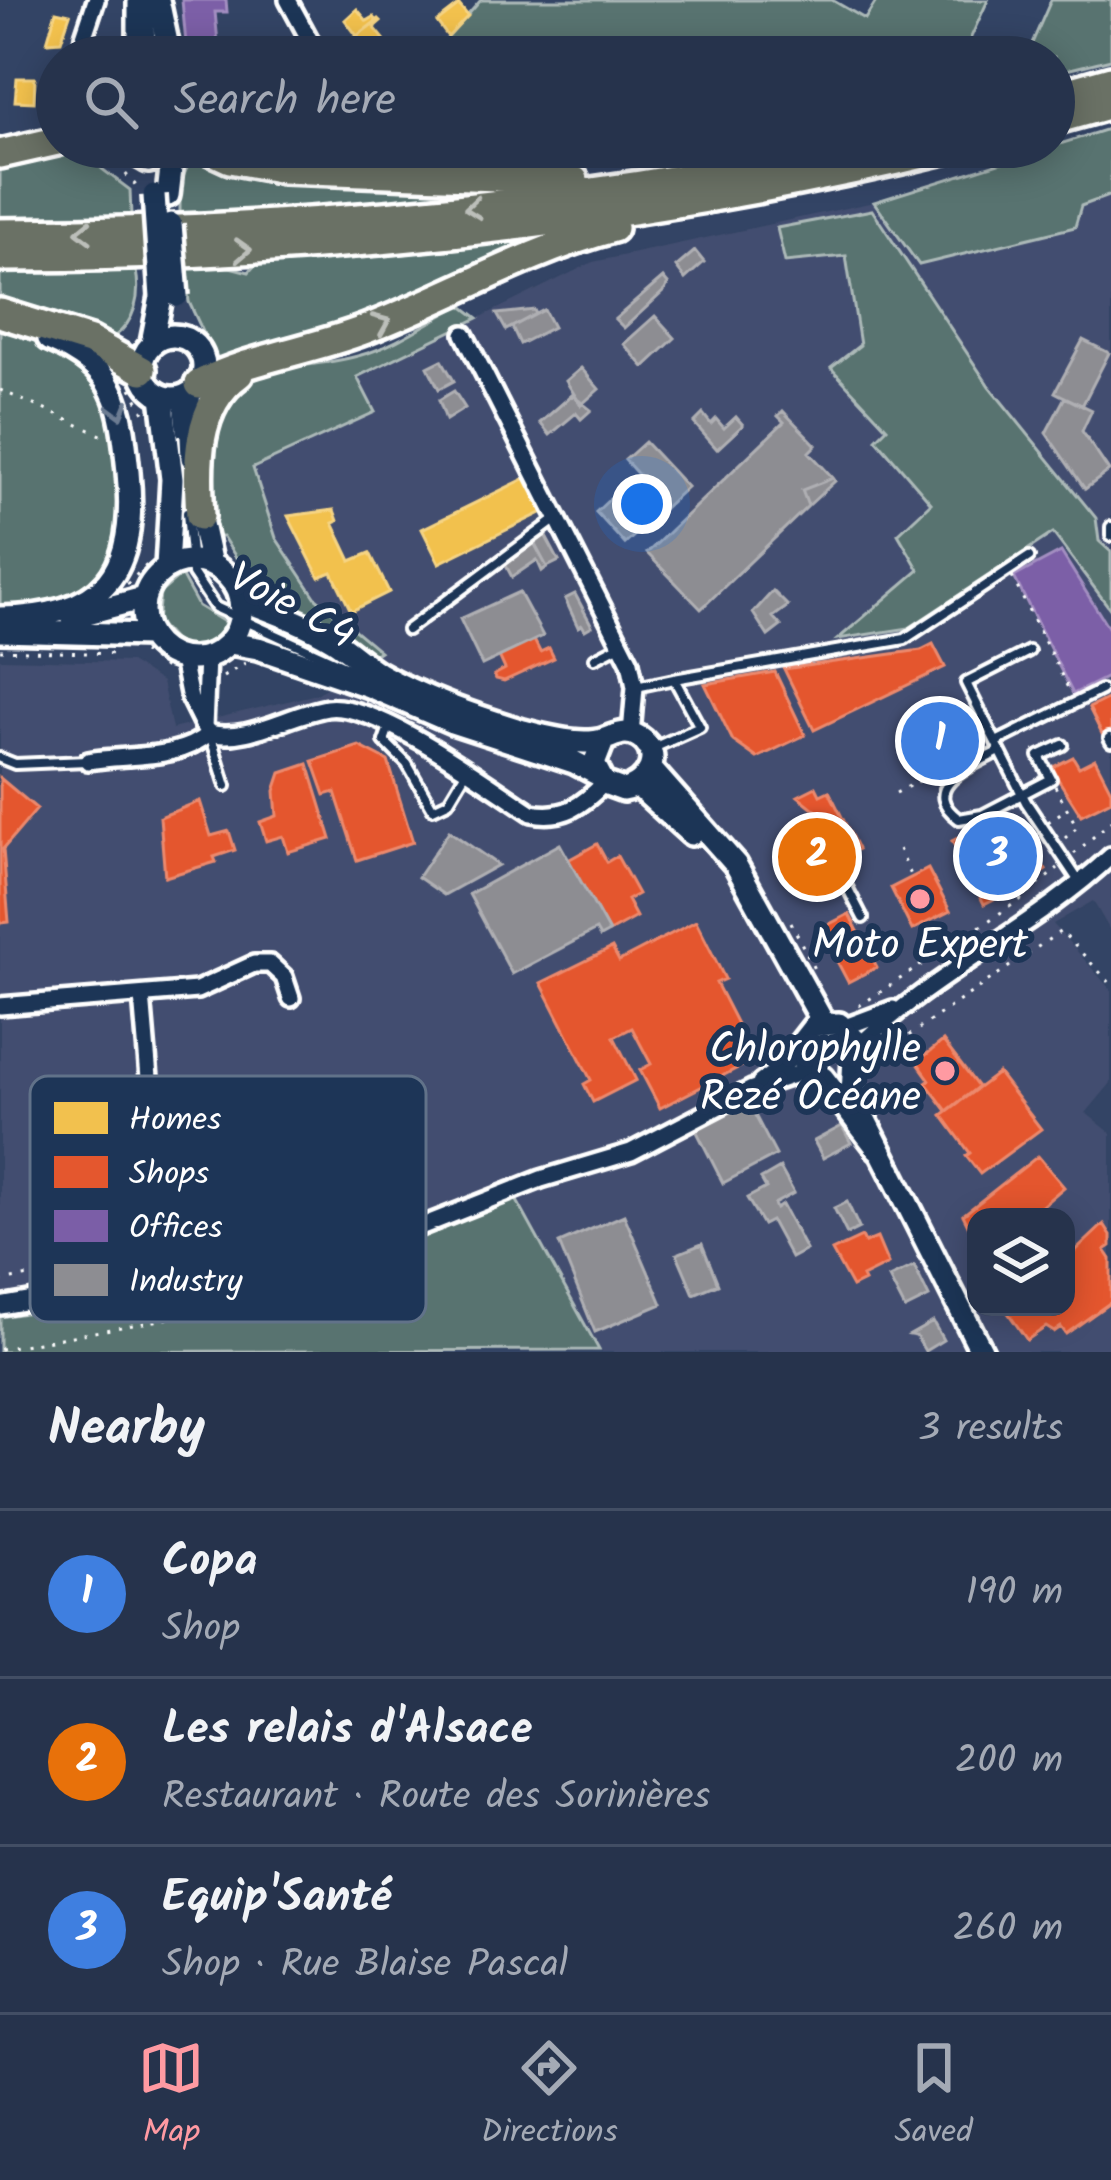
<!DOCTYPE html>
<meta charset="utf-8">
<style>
body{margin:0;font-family:Kalam,sans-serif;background:#323f56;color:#f1f3f6}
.controls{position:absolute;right:36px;bottom:36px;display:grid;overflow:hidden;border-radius:24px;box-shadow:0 6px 30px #0003}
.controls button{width:108px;height:108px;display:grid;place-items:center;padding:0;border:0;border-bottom:3px solid #424e64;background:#26334c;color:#f1f3f6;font:60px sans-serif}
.you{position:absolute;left:642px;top:504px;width:42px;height:42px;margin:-30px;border:9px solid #fff;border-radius:50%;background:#1a73e8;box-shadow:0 0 0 18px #1a73e833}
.badge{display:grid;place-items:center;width:78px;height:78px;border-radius:50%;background:#ff9aa2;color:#fff;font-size:39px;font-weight:700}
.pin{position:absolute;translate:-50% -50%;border:6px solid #fff;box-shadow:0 3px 12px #0006}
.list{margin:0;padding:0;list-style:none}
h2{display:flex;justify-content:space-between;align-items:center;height:156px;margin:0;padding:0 48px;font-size:51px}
h2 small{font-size:39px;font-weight:400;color:#a4aab5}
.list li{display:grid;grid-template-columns:78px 1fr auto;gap:36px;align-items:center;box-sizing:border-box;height:168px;padding:0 48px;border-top:3px solid #424e64}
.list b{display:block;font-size:45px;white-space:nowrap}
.list p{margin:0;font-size:39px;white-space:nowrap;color:#a4aab5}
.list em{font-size:39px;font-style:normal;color:#a4aab5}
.icon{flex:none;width:66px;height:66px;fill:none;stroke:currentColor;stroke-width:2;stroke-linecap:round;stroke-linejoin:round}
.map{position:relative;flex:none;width:1111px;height:1352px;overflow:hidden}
.search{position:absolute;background:#26334c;box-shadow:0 6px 30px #0003;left:36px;right:36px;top:36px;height:132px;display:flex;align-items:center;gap:30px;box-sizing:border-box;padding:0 42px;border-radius:66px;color:#a4aab5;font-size:45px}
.sheet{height:660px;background:#26334c}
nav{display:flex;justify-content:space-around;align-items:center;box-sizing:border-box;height:168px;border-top:3px solid #424e64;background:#26334c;font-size:33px;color:#a4aab5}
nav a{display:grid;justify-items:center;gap:6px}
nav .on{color:#ff9aa2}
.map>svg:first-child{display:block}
</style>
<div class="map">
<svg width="1111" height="1352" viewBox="0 0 1111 1352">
<rect width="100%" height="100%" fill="#334465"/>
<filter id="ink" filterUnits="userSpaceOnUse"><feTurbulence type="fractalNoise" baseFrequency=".00833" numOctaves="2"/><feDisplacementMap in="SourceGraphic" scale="24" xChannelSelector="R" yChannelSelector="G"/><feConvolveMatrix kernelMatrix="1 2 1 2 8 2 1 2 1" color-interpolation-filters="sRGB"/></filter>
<g filter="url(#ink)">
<path fill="#434e6f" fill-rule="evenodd" d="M1111,195V932L1093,901L1053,924L1111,990V1083L1086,1113L1111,1133V1352H591L598,1350L355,1259L194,1280L144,1294L0,1317V659L130,662L162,682L172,729L317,694L379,651L316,598L276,538L253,467L374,412L357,378L593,262L874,202L919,265ZM976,1217H1066V1307H976Z"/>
<path fill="#587370" stroke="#acb9b8" stroke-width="3" d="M481,0H832L865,19L877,0H988L967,46L989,57H460L445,41Z
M1051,0H1111V59L1054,73V57H1026Z
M1111,128V195L1081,206L1075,227L919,265L874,202Z
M57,147H85L102,169L130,190L131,216C87,213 45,217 0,216V160Z
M392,147H700L581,160L391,158Z
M194,152L511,189L369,203L180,214V184Z
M872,210L989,386L1096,518L1099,541L1111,552V610L1053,533L909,628L838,639L919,570L898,534L931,503L876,439L887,428L831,368L860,345L846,256L785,262L777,228Z
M544,237L546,242L288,347L216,360L189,302L185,268L226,266L249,272L255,265L395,255Z
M136,271C141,296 135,322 114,337L0,300V274Z
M461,305L478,318L357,377L375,412L253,468L276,538L316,598L380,651L368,659L334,629L264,596L262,582L244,570L223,537H214C201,490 194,399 251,377C286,364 325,366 361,355C395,346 430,321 461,305Z
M0,326L78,357L114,399L122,505L117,548L100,575L68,597L33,605L0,606Z
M181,575L198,606L226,623C215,644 198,650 176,643L157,622L160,593Z
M516,1199L599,1350L0,1352V1317L144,1294L194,1280L355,1259Z"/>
<path fill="#f2c14e" stroke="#f6d483" stroke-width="3" d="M459,5L468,16L448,37L437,22Z
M357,9L367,21L374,17L377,21L357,36L345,20Z
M56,11L70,14L61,41L47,42Z
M379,19L381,21L374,27L384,39L366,53L354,38Z
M17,78H35L34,102L15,101Z
M526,478L543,512L439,563L422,529Z
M334,510L338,521L333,523L351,561L370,553L389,592L351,611L332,572L319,577L288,516Z"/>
<path fill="#e4572e" stroke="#ec896d" stroke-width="3" d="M534,640L540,652L549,648L554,658L504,681L496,679L494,675L505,669L499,656Z
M933,644L945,667L814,730L784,669L921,650Z
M775,672L805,735L757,758L733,741L705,684Z
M1111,697V731L1103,736L1089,708Z
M957,711L973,745L923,771L907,737Z
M359,746L388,761L413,842L357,860L335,792L325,795L313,761Z
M1073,757L1079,767L1095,759L1111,790V800L1081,815L1051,768Z
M308,764L331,839L288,852L283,836L266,841L260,822L277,816L275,791L281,773Z
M0,778L37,809L3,849L9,922L0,923Z
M816,787L820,795L829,791L858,849L817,870L807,849L831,837L818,812L798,796Z
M200,801L211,836L229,831L235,850L214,857L216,862L165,877L160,817Z
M1006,812L1046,870L1022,886L1016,877L1006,882L1010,891L984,904L952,841L978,828L981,833L982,828Z
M597,844L607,862L617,856L638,894L627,900L636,917L609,932L568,860Z
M928,869L950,911L912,930L891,888Z
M849,914L877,967L848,982L820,929Z
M696,921L725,979L716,983L755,1059L660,1108L640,1070L651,1064L632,1028L614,1037L636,1080L593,1102L584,1084L591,1080L541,983L612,948L619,961Z
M943,1041L978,1087L947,1111L926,1083L930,1080L917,1062Z
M998,1073L1041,1129L980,1174L966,1156L970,1153L942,1115Z
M1038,1156L1064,1187L1029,1217H976V1241L963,1215Z
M1104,1224L1111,1235V1246L1105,1250L1111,1259V1302L1066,1334L1061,1327L1054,1332L1046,1327L1027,1340L1004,1307H1066V1260Z
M862,1237L865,1243L877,1238L888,1264L862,1277L864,1281L852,1287L832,1251Z"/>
<path fill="#7b5ea7" stroke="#a38ec1" stroke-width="3" d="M182,0H226L227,12H215L218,43L186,44Z
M1061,552L1111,632V675L1073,694L1014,577Z"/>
<path fill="#8d8d92" stroke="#afafb3" stroke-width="3" d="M695,251L704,262L685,279L676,267Z
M663,278L668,284L665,290L624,328L615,319Z
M534,310L536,314L506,330L497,314Z
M544,310L553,327L520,344L512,327Z
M655,316L675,338L644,367L624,344Z
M1083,340L1109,353L1082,406L1055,392Z
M442,360L454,381L439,389L428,367Z
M581,368L599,389L581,405L566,381Z
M454,391L465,408L446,420L439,400Z
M572,395L591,410L581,419L576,413L550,435L540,423Z
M1065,397L1092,410L1082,431L1109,471L1085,489L1046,433Z
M783,411L816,445L809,452L833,478L802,490L808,506L701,609L647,553L784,422L778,416Z
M703,414L711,424L716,419L724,428L736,417L743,425L717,449L694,423Z
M645,442L687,487L625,544L596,512L612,497L618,503L643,480L625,460Z
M833,478L835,481L808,506L802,490Z
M544,533L559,561L547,567L533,541Z
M533,541L547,567L542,571L537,560L512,577L504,562Z
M773,591L788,606L773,617L781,626L768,636L753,613Z
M519,592L543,636L482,665L460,619Z
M575,594L592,626L585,630L582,625L578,627L565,599Z
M449,831L498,865L444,895L418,877Z
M560,844L609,932L600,937L596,930L512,974L469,894Z
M748,1102L776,1155L723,1183L696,1130Z
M842,1126L851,1143L823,1158L814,1141Z
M780,1168L794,1193L774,1204L776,1209L782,1205L806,1250L791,1258L771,1221L763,1225L747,1198L766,1188L761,1179Z
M847,1202L859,1228L847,1234L834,1208Z
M624,1215L662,1304L595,1332L559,1243Z
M702,1244L718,1284L694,1294L677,1254Z
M914,1266L929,1297L905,1309L889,1278Z
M933,1322L943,1340L925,1351L916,1336L910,1335Z"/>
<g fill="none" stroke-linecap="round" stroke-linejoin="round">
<g stroke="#fff" stroke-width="16">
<path id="lane" d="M149,11L151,57
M177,398L181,432
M187,513L193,574L215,607L355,671
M1111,527V536
M407,630L555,520
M1029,651L966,683L1026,802L1080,883
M595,658L620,645
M674,679L905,639L1029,557
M636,687L674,679L700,727L651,749
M389,727L384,741L407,764L433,809L448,802L466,772
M210,734L226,786
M1109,738L1111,742
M996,742L1101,690
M1000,751C975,764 915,787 959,819L982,815L1051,779L1039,756L1063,745
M0,758L15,764L87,761
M846,885L863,918"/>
</g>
<g stroke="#fff" stroke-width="24">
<path id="street" d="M288,0L319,57
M81,57L84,36L96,0
M464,334L630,662L635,687L631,734
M182,659L190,699L204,727L207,658
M204,727L209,733C246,743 290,714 327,708C376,701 489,785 532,813C564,819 582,806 604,783
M88,761C127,754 179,761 209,733
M142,996L166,1277
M0,1006L197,990L254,964H270L284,977L291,998
M845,1027L893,1009
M857,1048C932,973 1033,929 1111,856
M760,1083L800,1052
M0,1306L166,1277L359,1251L541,1179L631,1152L752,1089L809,1070"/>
</g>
<g stroke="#fff" stroke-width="30">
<path id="secondary" d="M158,0L170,57
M139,57V0
M124,147L148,161L166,157L176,147
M168,195L173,151
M142 367a31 31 0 1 1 62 0a31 31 0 1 1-62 0Z
M152,343L161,297
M189,394L192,458
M162,396L172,479L167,567
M197,501L211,565
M143 610a49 49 0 1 1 98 0a49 49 0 1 1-98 0Z
M240,599C271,611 305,623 333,640C349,650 362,663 378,673C421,698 475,716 523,731C545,737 583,747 605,739C617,735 626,729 639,737C665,754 648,786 623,790L604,783L594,764L603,741
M72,617L144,598
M0,618C105,617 138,573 128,472C121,403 118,369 49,339
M0,631L148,635
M230,643L258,648L369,686L452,722L574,762L597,774
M651,769L736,865L823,1022
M638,786L691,834
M878,1149L823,1078L804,1065L801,1043L815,1025L839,1024L855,1040L852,1094L982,1352"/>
</g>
<g stroke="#fff" stroke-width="36">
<path id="highway" d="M1054,96L1111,80
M1054,120L1111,104
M204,147L230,159L283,169L574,180
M0,154L57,141
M0,233C285,232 568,207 846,147
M0,257C321,256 640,223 953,147
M0,313L90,341L142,370
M199,384C255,356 316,350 374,326C454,294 529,251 613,228
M200,516C197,466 194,406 239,374"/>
</g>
<path stroke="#fff" stroke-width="3" stroke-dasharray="3 9" stroke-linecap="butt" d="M102,147L138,188
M131,388L146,416
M0,390L108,438
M1012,577L1070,692
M127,584L151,561
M0,650L115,654
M143,652L169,672
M223,677L245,663
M900,736L921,778
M1055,786L1077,827L1065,838
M896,793L959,760
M1048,822L1065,810
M899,849L911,875
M1074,854L1111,821
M791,922L814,969
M859,1006L1023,898L1058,868
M882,1041L888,1050L1061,931L1111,984
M0,1281L152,1255
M0,1349L304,1294L302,1275"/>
<use href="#lane" stroke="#1d3557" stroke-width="8"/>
<use href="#street" stroke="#1d3557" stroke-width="15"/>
<use href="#secondary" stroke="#1d3557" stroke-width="21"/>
<use href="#highway" stroke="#6b7165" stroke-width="27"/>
<g stroke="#fff" stroke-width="30" stroke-linecap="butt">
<path id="secondary-bridge" d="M154,195L161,297
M171,224L177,296"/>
</g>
<use href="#secondary-bridge" stroke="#1d3557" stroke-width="21"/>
</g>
<defs><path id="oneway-chevron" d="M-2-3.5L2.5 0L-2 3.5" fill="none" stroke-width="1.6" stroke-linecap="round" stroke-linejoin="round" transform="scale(3)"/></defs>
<g stroke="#bcbfba">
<use href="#oneway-chevron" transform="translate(473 208) rotate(174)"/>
<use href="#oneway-chevron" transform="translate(84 232) rotate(179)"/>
<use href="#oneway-chevron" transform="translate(243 250) rotate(-3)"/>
<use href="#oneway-chevron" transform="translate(382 323) rotate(-23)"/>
</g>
<use stroke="#6c7c92" href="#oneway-chevron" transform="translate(119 410) rotate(74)"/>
</g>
<g fill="#ff9aa2" stroke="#1d3557" stroke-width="4.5">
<circle cx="920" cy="899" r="12"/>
<circle cx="945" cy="1071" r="12"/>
</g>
<g text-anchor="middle" stroke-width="12" stroke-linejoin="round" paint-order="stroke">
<g font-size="42" fill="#fff" stroke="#1d3557">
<text transform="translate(293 604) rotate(28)" y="15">Voie C4</text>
</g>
<g font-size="42" fill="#fff" stroke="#1d3557">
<text x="920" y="958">Moto Expert</text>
<text x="921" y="1062" text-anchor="end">Chlorophylle<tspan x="921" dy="48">Rezé Océane</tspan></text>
</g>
</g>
<rect x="30" y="1076" width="396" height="246" rx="18" fill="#1d3557" stroke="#617289" stroke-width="3"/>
<rect x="54" y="1102" width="54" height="32" fill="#f2c14e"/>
<rect x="54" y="1156" width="54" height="32" fill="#e4572e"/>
<rect x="54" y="1210" width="54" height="32" fill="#7b5ea7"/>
<rect x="54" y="1264" width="54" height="32" fill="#8d8d92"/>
<g font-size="33" fill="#fff">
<text x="129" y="1130">Homes</text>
<text x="129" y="1184">Shops</text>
<text x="129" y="1238">Offices</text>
<text x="129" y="1292">Industry</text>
</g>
</svg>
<div class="controls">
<button><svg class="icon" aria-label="layers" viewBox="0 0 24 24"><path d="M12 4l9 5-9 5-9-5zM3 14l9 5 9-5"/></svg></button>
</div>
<div class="you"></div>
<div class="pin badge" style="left:940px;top:741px;background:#3f7fe0">1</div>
<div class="pin badge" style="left:817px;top:857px;background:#e8710a">2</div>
<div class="pin badge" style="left:998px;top:856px;background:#3f7fe0">3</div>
<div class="search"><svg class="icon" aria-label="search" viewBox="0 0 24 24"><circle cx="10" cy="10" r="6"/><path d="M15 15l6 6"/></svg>Search here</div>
</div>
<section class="sheet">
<h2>Nearby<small>3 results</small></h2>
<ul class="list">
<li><span class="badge" style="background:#3f7fe0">1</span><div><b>Copa</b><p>Shop</p></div><em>190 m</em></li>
<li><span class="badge" style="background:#e8710a">2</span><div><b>Les relais d'Alsace</b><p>Restaurant · Route des Sorinières</p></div><em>200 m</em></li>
<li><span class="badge" style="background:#3f7fe0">3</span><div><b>Equip'Santé</b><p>Shop · Rue Blaise Pascal</p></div><em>260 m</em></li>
</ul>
</section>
<nav>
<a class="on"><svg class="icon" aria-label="map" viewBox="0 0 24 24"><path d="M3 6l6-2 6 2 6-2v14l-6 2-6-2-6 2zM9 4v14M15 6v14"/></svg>Map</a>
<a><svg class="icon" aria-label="directions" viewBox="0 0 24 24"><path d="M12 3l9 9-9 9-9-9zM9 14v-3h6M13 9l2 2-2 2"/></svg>Directions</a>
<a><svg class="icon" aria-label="saved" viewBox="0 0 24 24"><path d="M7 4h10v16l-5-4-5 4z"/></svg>Saved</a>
</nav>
